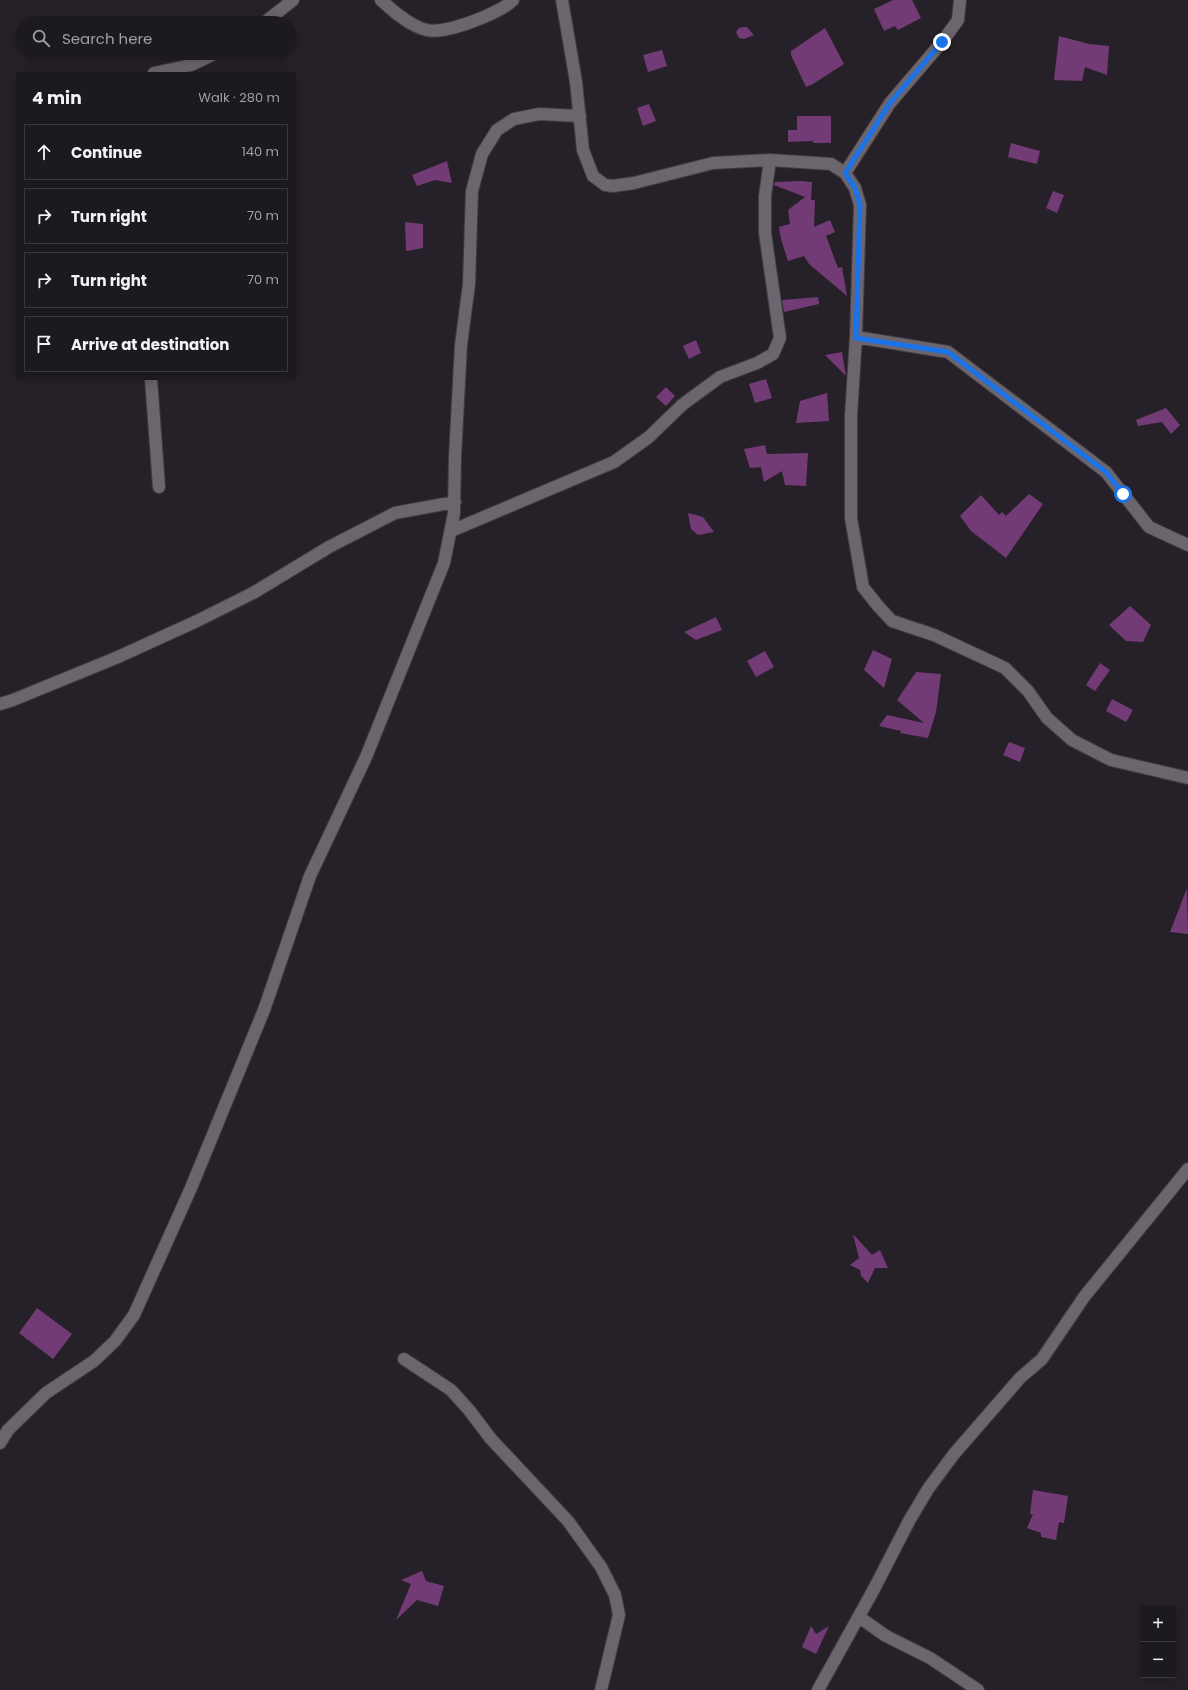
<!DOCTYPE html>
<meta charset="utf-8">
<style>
body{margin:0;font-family:Poppins,sans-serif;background:#29262c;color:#f1f3f6}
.controls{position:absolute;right:12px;bottom:12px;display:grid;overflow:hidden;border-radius:0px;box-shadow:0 2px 10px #0003}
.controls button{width:36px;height:36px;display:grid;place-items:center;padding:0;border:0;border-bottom:1px solid #3a383d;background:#1c191f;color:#f1f3f6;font:20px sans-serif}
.stop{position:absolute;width:12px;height:12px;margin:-9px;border:3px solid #1a73e8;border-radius:50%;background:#fff}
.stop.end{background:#1a73e8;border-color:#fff;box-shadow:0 1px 4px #0008}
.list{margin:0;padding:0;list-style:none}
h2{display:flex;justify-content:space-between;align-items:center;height:52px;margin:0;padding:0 16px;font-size:17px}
h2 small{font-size:13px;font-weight:400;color:#a0a0a4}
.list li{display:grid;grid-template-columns:26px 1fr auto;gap:12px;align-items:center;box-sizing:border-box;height:56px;margin:0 8px 8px;padding:0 8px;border:1px solid #3a383d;border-radius:0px}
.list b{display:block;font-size:15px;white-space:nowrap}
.list em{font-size:13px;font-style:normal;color:#a0a0a4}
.icon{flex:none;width:22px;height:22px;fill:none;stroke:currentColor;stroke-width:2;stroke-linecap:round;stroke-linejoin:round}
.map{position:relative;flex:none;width:1188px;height:1690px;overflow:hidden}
.search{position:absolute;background:#1c191f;box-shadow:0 2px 10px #0003;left:16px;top:16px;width:280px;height:44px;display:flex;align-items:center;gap:10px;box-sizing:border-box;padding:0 14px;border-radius:22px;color:#a0a0a4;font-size:15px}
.panel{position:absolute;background:#1c191f;box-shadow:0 2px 10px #0003;left:16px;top:72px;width:280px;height:308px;border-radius:0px}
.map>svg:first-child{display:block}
</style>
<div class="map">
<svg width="1188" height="1690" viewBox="0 0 1188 1690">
<rect width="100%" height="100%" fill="#262129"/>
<path fill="#733b75" d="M893,0H912L921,18L898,30L895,26L884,31L874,9Z
M744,27H747L754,35L744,39L739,38L736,32L739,28Z
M825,28L844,64L813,84L806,87L791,55V51Z
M1059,36L1089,44L1109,46L1107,75L1085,67L1082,81L1054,80Z
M662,50L667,66L648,72L643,55Z
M649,104L656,121L643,126L637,108Z
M797,116H831V143H813V141L788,142V130H797Z
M1011,143L1040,151L1037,164L1008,157Z
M447,161L452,183L435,180L417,186L412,175Z
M800,181L812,182L811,200H815L814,227L830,220L835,232L826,236L838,268L842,267L847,296L809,264L804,256L788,261L781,239L779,227L790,224L788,210L805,197L774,185L775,182Z
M1053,191L1064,195L1057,213L1046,208Z
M405,222L423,224V248L406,251Z
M818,297L819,304L784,312L782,300Z
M696,340L701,353L689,359L683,346Z
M842,352L846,376L825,355Z
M766,379L772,398L755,403L749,384Z
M666,387L675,396L666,406L656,397Z
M827,393L829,421L796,423L800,401Z
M1166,408L1180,425L1171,434L1162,422L1138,426L1136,420Z
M765,445L767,454L808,453L806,486L785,485L782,471L764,482L761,467L750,468L744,449Z
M1029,494L1043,504L1006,558L971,531L960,516L981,495L999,515L1002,512L1006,516Z
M688,513L703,517L714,532L698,535L691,529Z
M1130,606L1151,625L1143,642L1126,641L1109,625Z
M716,617L722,630L696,640L684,632Z
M873,650L892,659L884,688L864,670Z
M765,651L774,667L756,677L747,661Z
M1100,663L1110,670L1095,691L1086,685Z
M916,672L941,674L936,712L928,738L900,733L901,731L879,726L887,715L924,723L897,700Z
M1112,699L1133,710L1126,722L1106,711Z
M1009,742L1025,748L1020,762L1003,755Z
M1187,888L1188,934L1170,932Z
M853,1234L872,1255L880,1250L888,1268H875L868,1283L861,1276L860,1270L850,1265L859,1258Z
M37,1308L72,1334L53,1359L19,1333Z
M1033,1490L1068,1496L1064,1523L1059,1522L1056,1540L1041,1537V1533L1027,1528L1033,1514H1030Z
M422,1571L426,1581L444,1586L438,1606L417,1600L396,1620L411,1584L401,1580Z
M811,1626L816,1634L829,1626L816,1654L802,1647Z"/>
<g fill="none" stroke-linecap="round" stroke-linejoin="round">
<g stroke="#403c42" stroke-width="14">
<path id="street" d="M381,0C393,11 411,27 427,30C444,35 501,13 513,0
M562,0L576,82L583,150L593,176L605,185L613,186L634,183L713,163L770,160L831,164L845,173L855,188L860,205L856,337L851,416V518L863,587L878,606L892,621L934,635L1005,668L1028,691L1047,718L1072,740L1111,760L1188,778
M264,23L293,0
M154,73L191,65L216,53
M845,173L890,103L942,42L958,20L960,0
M856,337L948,352L1106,472L1149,527L1188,545
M151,379L159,487
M451,531L614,462L649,437L682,405L720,377L757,363L773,354L780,338L765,233V196L770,160
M0,704L13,700L118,657L197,621L253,593L329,547L395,513L455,502
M404,1359L451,1390L469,1410L491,1439L568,1521L601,1567L615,1595L619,1615L601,1690
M0,1443L8,1430L46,1393L94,1361L115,1341L134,1315L191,1188L264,1010L310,876L366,757L444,563L454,513L455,457L461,345L469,284L472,191L482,154L497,130L514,119L539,114L580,116
M859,1617L886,1636L930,1658L978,1690
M818,1690L874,1589L909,1521L928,1489L954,1454L1020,1378L1042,1359L1084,1297L1188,1169"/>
</g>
<use href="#street" stroke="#6b656e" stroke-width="12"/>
</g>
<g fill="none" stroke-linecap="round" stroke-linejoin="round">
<path stroke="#1a73e8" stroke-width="5" d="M942,42L890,103L845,173L855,188L860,205L856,338L948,352L1106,472L1123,494"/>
</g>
</svg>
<div class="controls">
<button>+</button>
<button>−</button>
</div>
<div class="stop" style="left:1123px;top:494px"></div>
<div class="stop end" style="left:942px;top:42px"></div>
<div class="search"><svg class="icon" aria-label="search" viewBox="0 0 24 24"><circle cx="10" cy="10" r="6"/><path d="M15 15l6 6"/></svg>Search here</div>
<section class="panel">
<h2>4 min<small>Walk · 280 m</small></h2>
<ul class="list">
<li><svg class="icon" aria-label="ahead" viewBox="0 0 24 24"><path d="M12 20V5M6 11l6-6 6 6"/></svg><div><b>Continue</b></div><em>140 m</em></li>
<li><svg class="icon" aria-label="right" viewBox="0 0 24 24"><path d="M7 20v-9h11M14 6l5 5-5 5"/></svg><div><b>Turn right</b></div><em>70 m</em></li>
<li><svg class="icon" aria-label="right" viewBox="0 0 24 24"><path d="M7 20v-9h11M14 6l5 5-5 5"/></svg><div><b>Turn right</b></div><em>70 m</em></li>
<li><svg class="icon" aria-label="arrive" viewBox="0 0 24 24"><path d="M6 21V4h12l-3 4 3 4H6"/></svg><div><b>Arrive at destination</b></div></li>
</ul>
</section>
</div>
